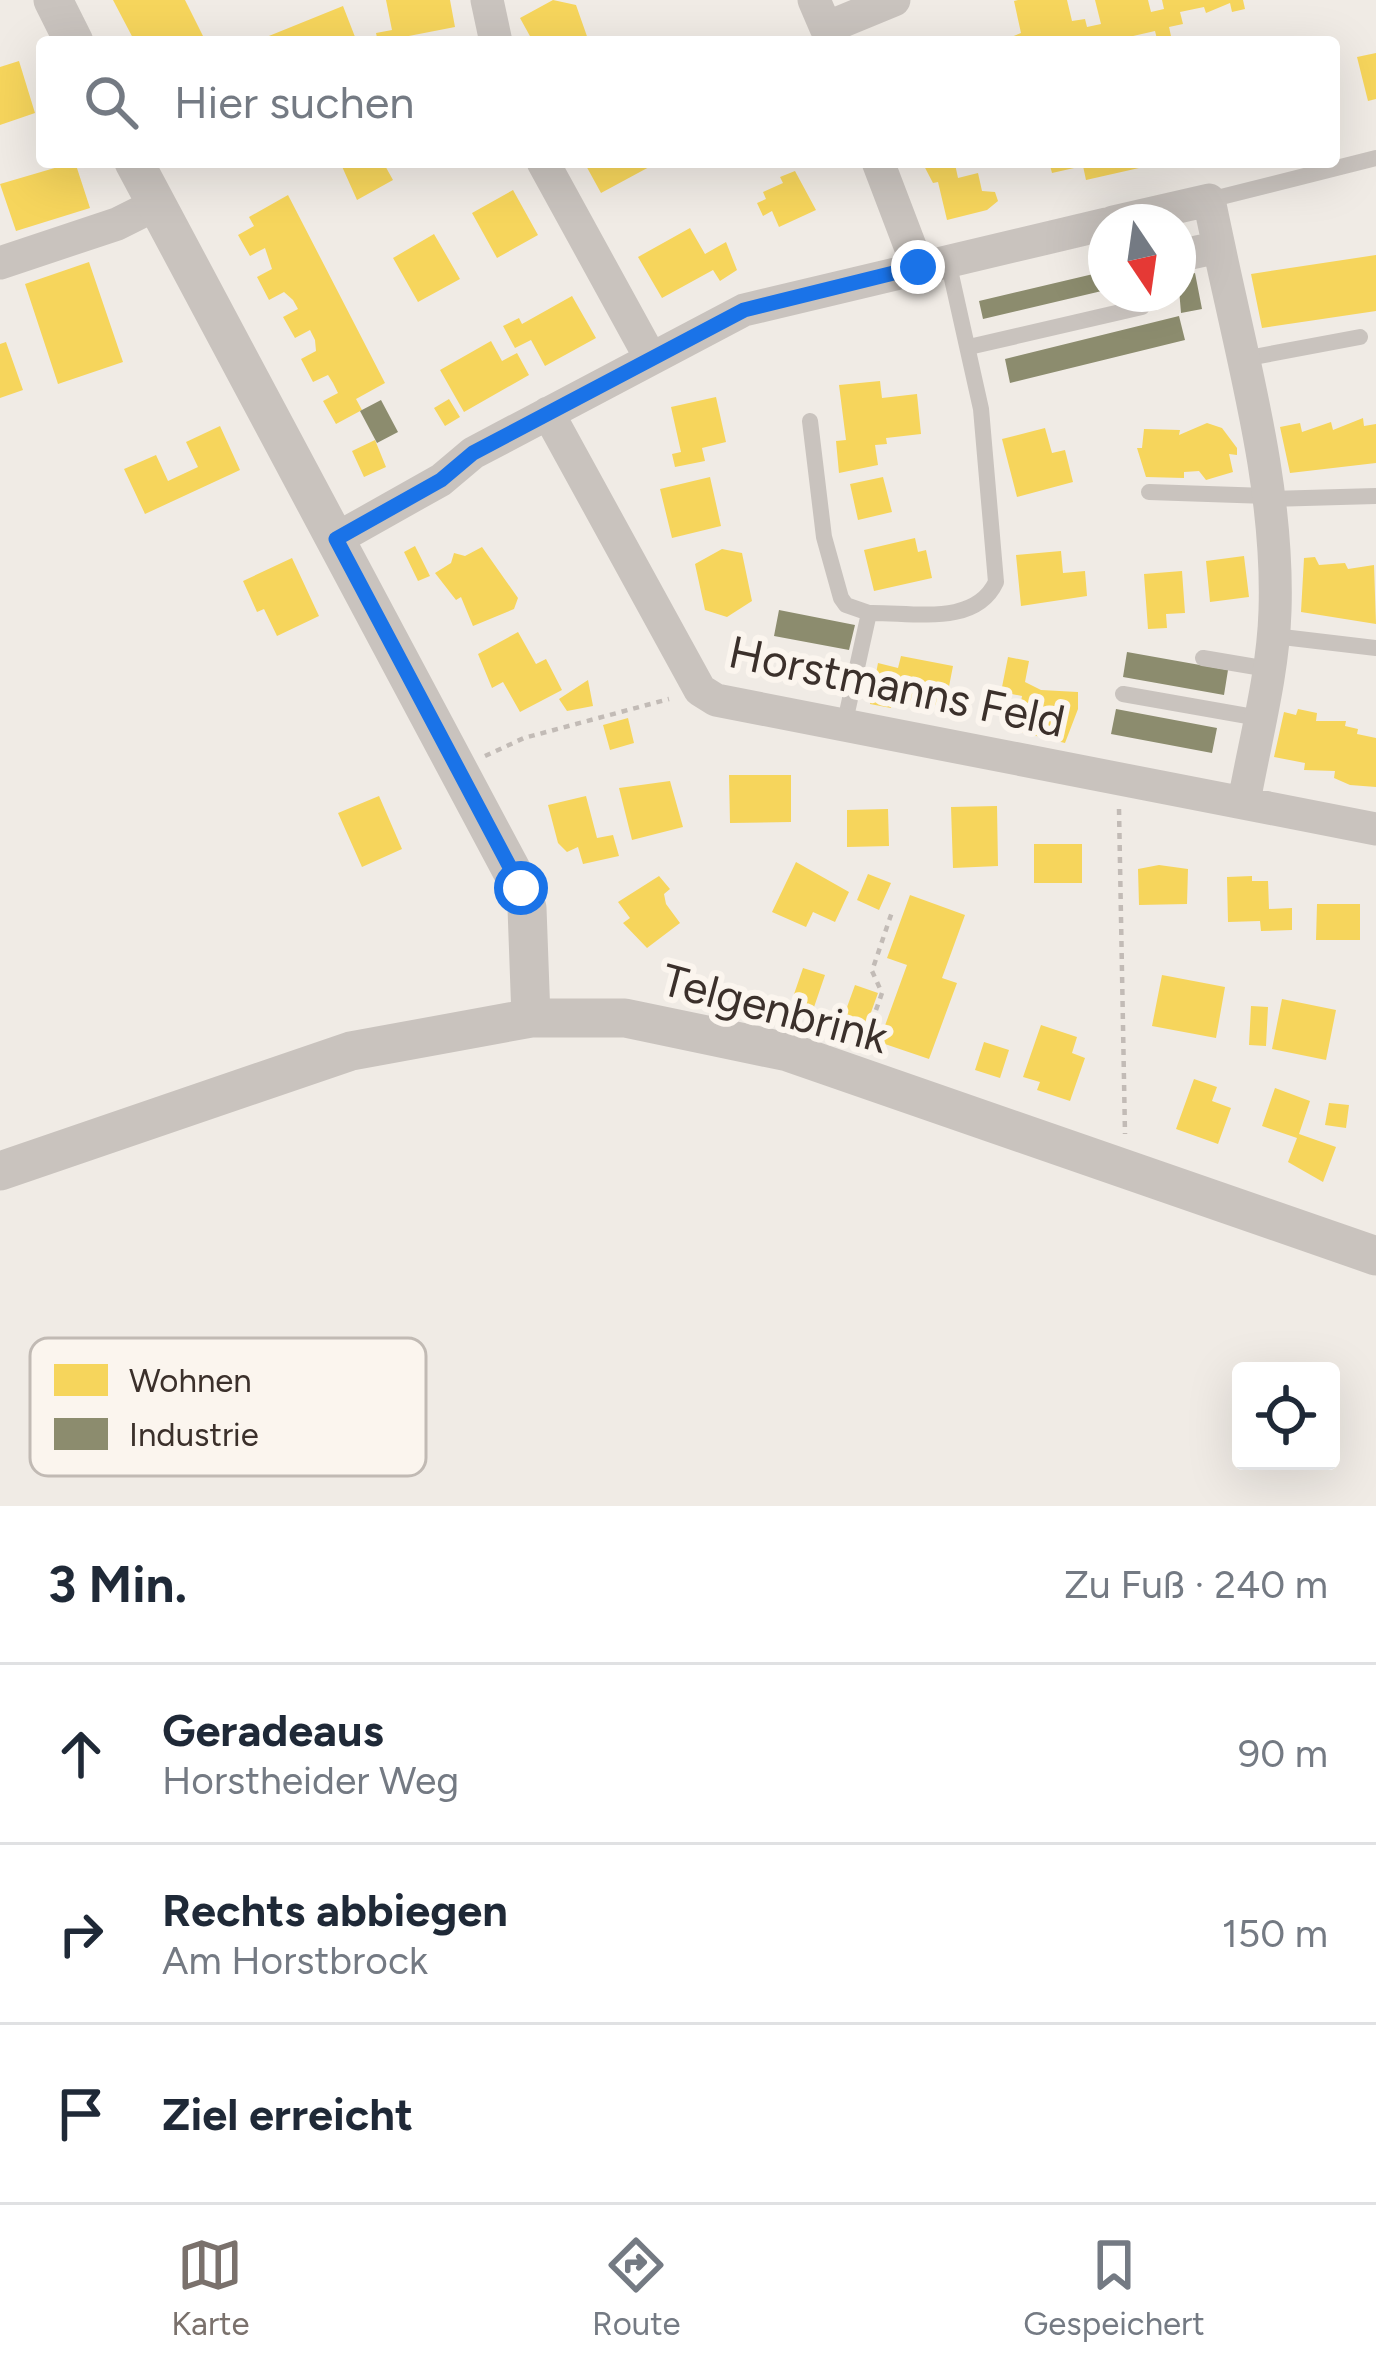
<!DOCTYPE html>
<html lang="de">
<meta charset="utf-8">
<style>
body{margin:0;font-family:Figtree,sans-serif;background:#f2f2f3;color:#1f2937}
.controls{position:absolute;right:36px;bottom:36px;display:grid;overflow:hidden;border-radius:12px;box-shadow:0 12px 48px #0002}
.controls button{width:108px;height:108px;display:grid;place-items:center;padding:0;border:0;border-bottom:3px solid #e0e1e3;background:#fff;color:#1f2937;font:60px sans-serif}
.compass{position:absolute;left:1088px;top:204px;width:108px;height:108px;border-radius:50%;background:#fff;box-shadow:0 12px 48px #0002;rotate:167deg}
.stop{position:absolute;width:36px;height:36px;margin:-27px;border:9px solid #1a73e8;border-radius:50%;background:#fff}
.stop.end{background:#1a73e8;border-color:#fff;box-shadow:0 3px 12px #0008}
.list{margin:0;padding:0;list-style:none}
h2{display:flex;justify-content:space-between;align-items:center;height:156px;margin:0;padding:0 48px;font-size:51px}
h2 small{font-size:39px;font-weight:400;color:#747a83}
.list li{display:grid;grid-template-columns:78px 1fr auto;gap:36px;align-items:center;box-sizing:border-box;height:180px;padding:0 48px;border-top:3px solid #e0e1e3}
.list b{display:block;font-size:45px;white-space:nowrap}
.list p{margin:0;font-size:39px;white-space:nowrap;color:#747a83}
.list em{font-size:39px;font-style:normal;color:#747a83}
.icon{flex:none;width:66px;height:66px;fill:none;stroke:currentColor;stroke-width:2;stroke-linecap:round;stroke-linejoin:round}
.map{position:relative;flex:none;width:1376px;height:1506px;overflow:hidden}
.search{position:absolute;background:#fff;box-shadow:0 12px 48px #0002;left:36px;right:36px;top:36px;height:132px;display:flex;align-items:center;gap:30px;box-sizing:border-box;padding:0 42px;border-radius:12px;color:#747a83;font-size:45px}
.sheet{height:696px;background:#fff}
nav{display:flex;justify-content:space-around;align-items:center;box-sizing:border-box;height:168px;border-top:3px solid #e0e1e3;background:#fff;font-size:33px;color:#747a83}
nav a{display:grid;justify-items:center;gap:6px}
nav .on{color:#7a716c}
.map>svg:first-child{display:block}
</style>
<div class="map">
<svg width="1376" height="1506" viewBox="0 0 1376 1506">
<rect width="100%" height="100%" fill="#f0ebe5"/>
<path fill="#f6d55c" d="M113,0H185L206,42H135Z
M386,0H450L455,27L378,42L376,33L392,30Z
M553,0L576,5L589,42L531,38L520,18Z
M1018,0H1067L1072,21L1085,19L1087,27L1101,24L1095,0H1148L1151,12L1164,9L1162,0H1243L1245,9L1232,12L1230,3L1206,13L1204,7L1180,12L1183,24L1169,27L1171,36L1157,39L1155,31L1107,42H1076L1075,38L999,42L1021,33L1014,1Z
M343,6L357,42H254Z
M1376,53V99L1368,101L1357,57Z
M19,61L35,113L0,125V67Z
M75,162L90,208L16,231L0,184Z
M340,162H383L393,180L357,200Z
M584,162H649L651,166L601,193Z
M922,162L955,164L958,178L978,173L982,191L995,192L998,201L987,210L947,220L938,182L933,183Z
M1049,162H1138L1139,168L1086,180L1083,166L1052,173Z
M795,171L816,210L779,227L772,211L763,216L757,203L766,199L763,192L783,183L780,177Z
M513,190L538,235L497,258L472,213Z
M288,195L385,383L356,399L362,410L336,424L323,401L338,393L333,383L328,375L313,382L301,359L316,351L315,340L310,330L295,338L283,317L298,309L293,300L284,292L269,300L257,277L272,269L265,248L250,256L238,235L254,226L249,217Z
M690,228L705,254L726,242L737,270L720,281L713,270L662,298L638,257Z
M434,234L460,279L418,302L393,258Z
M1376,255V311L1262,328L1251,274Z
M89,262L123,362L58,384L25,284Z
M572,296L596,338L545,366L531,340L515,348L503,326L519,318L522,324Z
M491,341L502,361L517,353L529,375L464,412L440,370Z
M6,342L23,390L0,398V344Z
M880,381L882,398L917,394L921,434L886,438L887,444L875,445L878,465L839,473L836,441L846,440L839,385Z
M716,397L726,442L702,448L705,461L675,467L672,454L681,452L671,407Z
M449,399L460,417L445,426L434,408Z
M1363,418L1364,426L1376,424V463L1290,473L1280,427L1300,423L1302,432L1331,422L1333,430Z
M1207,423L1222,428L1237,448V455L1229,454L1233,472L1206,480L1199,471L1184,472V478L1146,477L1137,448H1142L1144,429L1180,430L1179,435Z
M220,426L240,470L145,514L124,469L156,455L168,481L198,467L186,442Z
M1045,428L1052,453L1065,450L1073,482L1017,497L1002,439Z
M375,440L386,467L364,477L352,451Z
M710,477L721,526L672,538L660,489Z
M883,477L892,512L858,520L850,484Z
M915,538L918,552L926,550L932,578L874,591L864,550Z
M415,546L430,576L418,581L404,552Z
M482,547L518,598L514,609L473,626L461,597L456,600L435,573L451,563L454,553L465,556Z
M722,549L742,553L752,601L727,617L705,610L695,564Z
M1061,551L1063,573L1085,571L1087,596L1021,606L1016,555Z
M1244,556L1249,597L1210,602L1206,561Z
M1315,557L1319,565L1345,563L1348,569L1374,565L1376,624L1301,612L1304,558Z
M292,558L319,616L277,636L264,609L257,612L243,581Z
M1182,571L1185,613L1166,614L1167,628L1148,629L1144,574Z
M518,632L536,664L546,659L562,690L520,712L503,682L492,688L478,654Z
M901,656L953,666L945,707L893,697L891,708L870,704L878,663L898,668Z
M1008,657L1029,661L1025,682L1041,690L1078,692V709L1065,743L1016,731L1022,696L1001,692Z
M588,680L593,706L567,711L559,699Z
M1298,709L1317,713L1316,721H1346L1345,726L1358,729L1357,734L1376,738V787L1350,785L1334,778L1335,771L1304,770L1305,763L1274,757L1284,712L1296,715Z
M628,718L634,743L610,750L603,725Z
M729,775H791V822L730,823Z
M670,781L683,827L632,840L619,788Z
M379,796L402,849L362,867L338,813Z
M586,796L597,838L613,835L619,856L583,864L578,847L567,852L558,843L548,805Z
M997,806L998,866L953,868L951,807Z
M888,809L889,846L847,847V810Z
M1034,844H1082V883H1034Z
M796,862L849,892L835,922L813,912L806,927L772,912Z
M1159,865L1188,869L1187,904L1139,905L1138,869Z
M868,874L891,883L879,910L857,900Z
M659,876L670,889L664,894L666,904L680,923L647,948L623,923L630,918L618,902Z
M1252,876V881H1268L1269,909L1292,908V930L1261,931L1260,921L1228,922L1227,877Z
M910,895L965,915L942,978L957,983L929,1059L879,1042L907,965L887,958Z
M1317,904H1360V940H1316Z
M803,968L825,975L813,1010L791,1003Z
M1162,975L1225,987L1216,1038L1152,1026Z
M855,985L878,993L865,1029L842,1021Z
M1282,999L1336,1010L1326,1060L1272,1049Z
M1251,1006L1268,1007L1266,1046L1249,1045Z
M1041,1025L1077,1037L1072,1053L1085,1058L1070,1101L1037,1090L1040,1082L1023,1077Z
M984,1042L1009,1050L1000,1078L975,1070Z
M1194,1079L1217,1087L1212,1101L1231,1108L1218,1144L1176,1129Z
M1275,1088L1310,1101L1299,1134L1336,1147L1323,1182L1288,1162L1297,1138L1262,1126Z
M1329,1103L1349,1105L1346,1128L1325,1125Z"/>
<path fill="#8c8c6e" d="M1106,271V290L983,319L979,301Z
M1195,273L1202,309L1181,313L1178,277Z
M1179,316L1185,340L1010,383L1005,359Z
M381,400L398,432L377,443L360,411Z
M779,610L855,625L849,650L774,636Z
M1127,652L1228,670L1224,695L1123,677Z
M1116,709L1217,728L1212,753L1111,734Z"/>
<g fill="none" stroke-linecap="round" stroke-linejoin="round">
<path stroke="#c2bbb6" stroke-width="4.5" stroke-dasharray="6 6" stroke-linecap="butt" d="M485,756L524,738L669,699
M1119,809L1125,1134
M864,1044L882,993L872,971L893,909"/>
<path stroke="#c9c3be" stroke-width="16" d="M1209,200L1376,158
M969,347L1142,307L1147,294
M1243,359L1360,337
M810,421L824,537L841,598L846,605L869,613L844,726
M1149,492L1267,496
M1268,499L1376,496
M869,613C912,612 975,627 996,582L981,409L948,261
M1274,636L1376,648
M1203,658L1268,669
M1123,694L1259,718"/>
<path stroke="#c9c3be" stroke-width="33" d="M487,0L496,42
M814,0L826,28L894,0
M543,162L650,357
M878,162L918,267
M1113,222L1209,200L1219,247L1178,256
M1219,247C1244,366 1279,489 1275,611C1273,675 1255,740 1244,802
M0,263L117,224L157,204
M548,413L700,690L716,700L1376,829
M336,539L441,480L473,453L744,310L1106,224"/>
<path stroke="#c9c3be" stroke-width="39" d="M53,0L74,42
M134,162L521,888L527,908L531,1018
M0,1171L351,1051L531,1018H625L788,1052L1376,1256"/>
</g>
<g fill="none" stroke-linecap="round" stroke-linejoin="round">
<path stroke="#1a73e8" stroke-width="15" d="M521,888L336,539L441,480L473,453L744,310L918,267"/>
</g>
<g text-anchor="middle" stroke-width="12" stroke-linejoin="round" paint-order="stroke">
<g font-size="45" fill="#3b302b" stroke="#fbf5ee">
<text transform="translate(897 686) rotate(12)" y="16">Horstmanns Feld</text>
<text transform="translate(775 1008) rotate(15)" y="16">Telgenbrink</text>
</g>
</g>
<rect x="30" y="1338" width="396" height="138" rx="18" fill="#fbf5ee" stroke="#c1bab4" stroke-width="3"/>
<rect x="54" y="1364" width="54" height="32" fill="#f6d55c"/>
<rect x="54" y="1418" width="54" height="32" fill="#8c8c6e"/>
<g font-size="33" fill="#3b302b">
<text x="129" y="1392">Wohnen</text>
<text x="129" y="1446">Industrie</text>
</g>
</svg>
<div class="controls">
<button><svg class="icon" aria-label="locate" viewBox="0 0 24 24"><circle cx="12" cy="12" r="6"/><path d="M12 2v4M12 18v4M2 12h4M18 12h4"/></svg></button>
</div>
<svg class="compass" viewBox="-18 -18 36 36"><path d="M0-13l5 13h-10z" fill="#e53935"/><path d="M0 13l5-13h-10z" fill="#747a83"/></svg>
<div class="stop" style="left:521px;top:888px"></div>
<div class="stop end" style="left:918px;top:267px"></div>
<div class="search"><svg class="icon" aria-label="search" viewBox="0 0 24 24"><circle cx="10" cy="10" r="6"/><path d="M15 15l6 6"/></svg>Hier suchen</div>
</div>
<section class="sheet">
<h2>3 Min.<small>Zu Fuß · 240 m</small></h2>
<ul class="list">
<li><svg class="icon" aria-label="ahead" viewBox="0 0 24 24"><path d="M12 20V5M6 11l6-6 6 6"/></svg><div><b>Geradeaus</b><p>Horstheider Weg</p></div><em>90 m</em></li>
<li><svg class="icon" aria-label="right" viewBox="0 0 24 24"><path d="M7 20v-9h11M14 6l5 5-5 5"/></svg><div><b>Rechts abbiegen</b><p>Am Horstbrock</p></div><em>150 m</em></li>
<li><svg class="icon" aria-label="arrive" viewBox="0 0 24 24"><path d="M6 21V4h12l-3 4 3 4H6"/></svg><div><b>Ziel erreicht</b></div></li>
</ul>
</section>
<nav>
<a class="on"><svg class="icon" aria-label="map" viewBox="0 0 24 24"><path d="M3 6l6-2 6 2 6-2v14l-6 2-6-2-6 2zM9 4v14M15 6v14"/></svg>Karte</a>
<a><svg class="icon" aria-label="directions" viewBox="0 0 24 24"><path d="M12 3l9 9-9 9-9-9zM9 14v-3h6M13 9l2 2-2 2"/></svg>Route</a>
<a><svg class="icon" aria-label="saved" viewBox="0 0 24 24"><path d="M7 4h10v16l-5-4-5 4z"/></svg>Gespeichert</a>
</nav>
